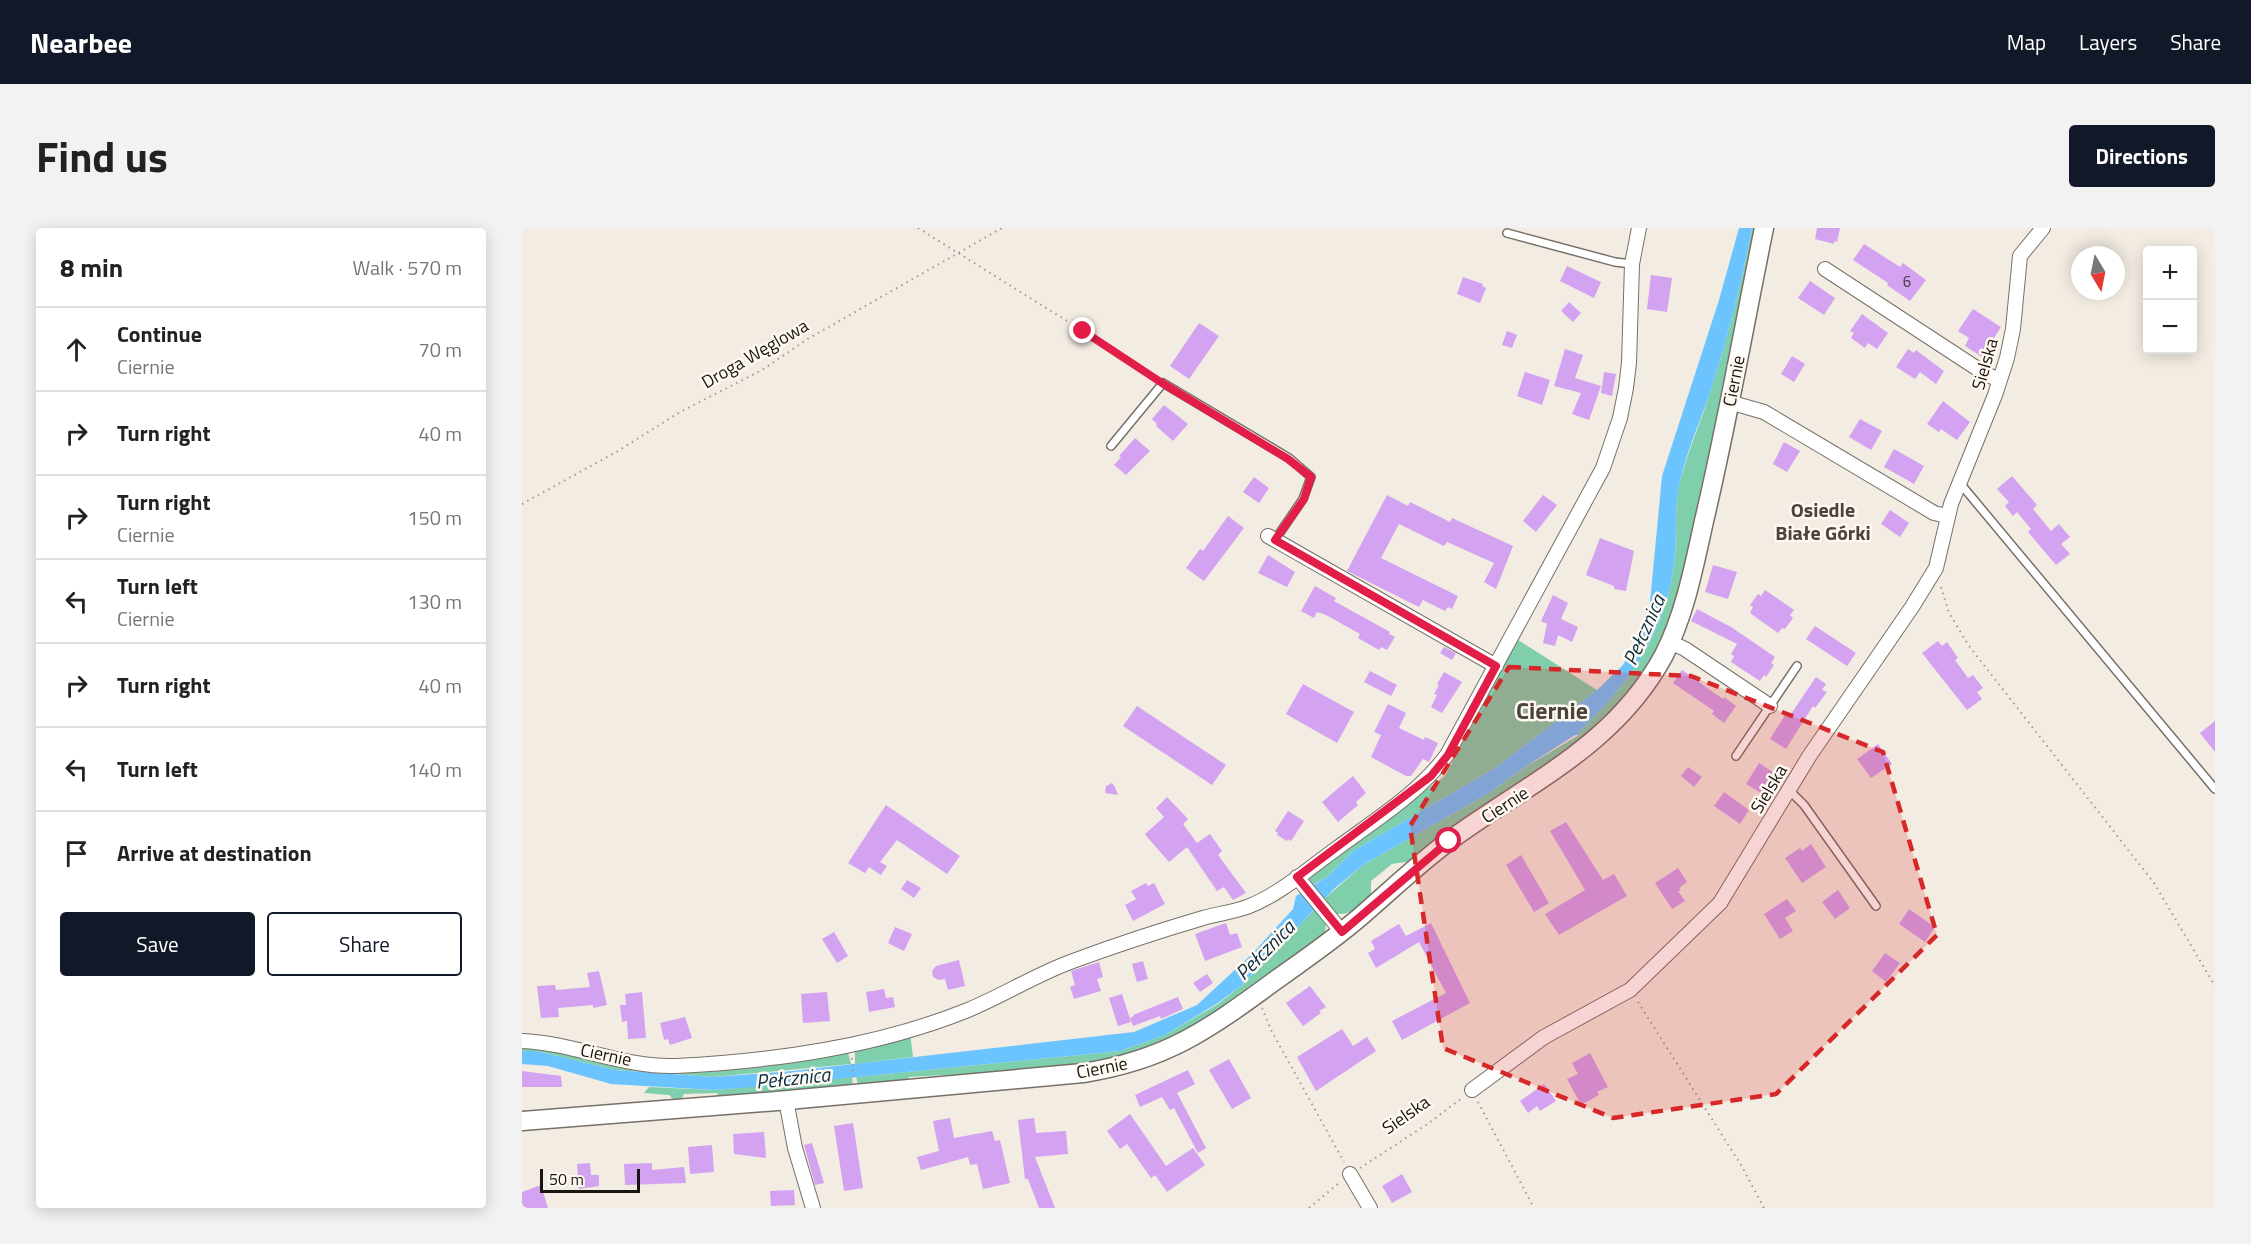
<!DOCTYPE html>
<meta charset="utf-8">
<style>
body{margin:0;font-family:"Titillium Web",sans-serif;background:#f2f2f2;color:#222}
.controls{position:absolute;right:18px;top:18px;display:grid;overflow:hidden;border-radius:6px;box-shadow:0 3px 15px #0003}
.controls button{width:54px;height:54px;display:grid;place-items:center;padding:0;border:0;border-bottom:2px solid #e0e0e0;background:#fff;color:#222;font:30px sans-serif}
.compass{position:absolute;left:1549px;top:18px;width:54px;height:54px;border-radius:50%;background:#fff;box-shadow:0 3px 15px #0003;rotate:170deg}
.scale{position:absolute;left:18px;bottom:15px;width:100px;box-sizing:border-box;padding-left:6px;border:3px solid #181512;border-top:0;font-size:16px;line-height:21px;white-space:nowrap;color:#181512;-webkit-text-stroke:4px #fff9f1;paint-order:stroke}
.stop{position:absolute;width:18px;height:18px;margin:-14px;border:4px solid #e11d48;border-radius:50%;background:#fff}
.stop.end{background:#e11d48;border-color:#fff;box-shadow:0 2px 6px #0008}
.list{margin:0;padding:0;list-style:none}
h2{display:flex;justify-content:space-between;align-items:center;height:78px;margin:0;padding:0 24px;font-size:26px}
h2 small{font-size:20px;font-weight:400;color:#767676}
.list li{display:grid;grid-template-columns:39px 1fr auto;gap:18px;align-items:center;box-sizing:border-box;height:84px;padding:0 24px;border-top:2px solid #e0e0e0}
.list b{display:block;font-size:22px;white-space:nowrap}
.list p{margin:0;font-size:20px;white-space:nowrap;color:#767676}
.list em{font-size:20px;font-style:normal;color:#767676}
.actions{display:flex;gap:12px;padding:18px 24px}
.actions a{flex:1;padding:14px 0;border:2px solid #111827;border-radius:6px;text-align:center;font-size:21px;color:#111827}
.actions .main{background:#111827;color:#fff}
.icon{flex:none;width:33px;height:33px;fill:none;stroke:currentColor;stroke-width:2;stroke-linecap:round;stroke-linejoin:round}
.map{position:relative;flex:none;width:1693px;height:980px;overflow:hidden;border-radius:6px}
header{display:flex;align-items:center;gap:36px;box-sizing:border-box;height:84px;padding:0 30px;background:#111827;color:#fff}
header strong{font-size:28px}
nav{display:flex;gap:33px;margin-inline-start:auto;font-size:21px}
.intro{display:flex;align-items:center;justify-content:space-between;box-sizing:border-box;height:144px;padding:0 36px}
h1{margin:0;font-size:42px}
.button{padding:15px 27px;border-radius:6px;background:#111827;color:#fff;font-size:21px;font-weight:700}
main{display:flex;gap:36px;padding:0 36px}
aside{flex:1;background:#fff;border-radius:6px;box-shadow:0 3px 15px #0003}
.map>svg:first-child{display:block}
</style>
<header>
<strong>Nearbee</strong>
<nav><a>Map</a><a>Layers</a><a>Share</a></nav>
</header>
<div class="intro"><h1>Find us</h1><a class="button">Directions</a></div>
<main>
<aside>
<h2>8 min<small>Walk · 570 m</small></h2>
<ul class="list">
<li><svg class="icon" aria-label="ahead" viewBox="0 0 24 24"><path d="M12 20V5M6 11l6-6 6 6"/></svg><div><b>Continue</b><p>Ciernie</p></div><em>70 m</em></li>
<li><svg class="icon" aria-label="right" viewBox="0 0 24 24"><path d="M7 20v-9h11M14 6l5 5-5 5"/></svg><div><b>Turn right</b></div><em>40 m</em></li>
<li><svg class="icon" aria-label="right" viewBox="0 0 24 24"><path d="M7 20v-9h11M14 6l5 5-5 5"/></svg><div><b>Turn right</b><p>Ciernie</p></div><em>150 m</em></li>
<li><svg class="icon" aria-label="left" viewBox="0 0 24 24"><path d="M17 20v-9H6M10 6l-5 5 5 5"/></svg><div><b>Turn left</b><p>Ciernie</p></div><em>130 m</em></li>
<li><svg class="icon" aria-label="right" viewBox="0 0 24 24"><path d="M7 20v-9h11M14 6l5 5-5 5"/></svg><div><b>Turn right</b></div><em>40 m</em></li>
<li><svg class="icon" aria-label="left" viewBox="0 0 24 24"><path d="M17 20v-9H6M10 6l-5 5 5 5"/></svg><div><b>Turn left</b></div><em>140 m</em></li>
<li><svg class="icon" aria-label="arrive" viewBox="0 0 24 24"><path d="M6 21V4h12l-3 4 3 4H6"/></svg><div><b>Arrive at destination</b></div></li>
</ul>
<div class="actions"><a class="main">Save</a><a>Share</a></div>
</aside>
<div class="map">
<svg width="1693" height="980" viewBox="0 0 1693 980">
<rect width="100%" height="100%" fill="#f3ece2"/>
<path fill="#80cfac" d="M1230,0H1236L1187,244L1148,397L1123,446L1078,500L896,632L870,636L849,653V669C838,678 830,687 815,686L801,672L841,637L967,565L1000,541L1057,507L1058,503C1110,452 1146,402 1153,327C1155,303 1152,278 1158,254C1165,225 1178,196 1187,168C1205,113 1219,57 1230,0Z
M996,412L1075,462L973,540L831,623L806,648L789,658L786,655L787,649L795,640L923,548Z
M794,680L804,695L803,706C752,744 703,788 644,814C578,843 500,843 429,852L423,847L387,849L382,856L337,860L334,849L598,823L643,807L696,776L720,757Z
M388,805L391,829L333,836V821Z
M0,817L110,839L325,821L329,836L191,849L93,842L15,823H0Z
M330,849L331,859L197,872L195,865L162,866L159,872H152L147,867L122,865L127,859L192,862Z"/>
<path fill="#6cc4ff" d="M1217,0H1230C1219,57 1205,113 1187,168C1177,196 1164,225 1158,254C1152,278 1155,303 1153,327C1146,402 1110,452 1058,503L1057,507H1053L1000,541L967,565L841,637L812,661L720,757L696,775L643,807L598,823L244,858L192,862L89,856L26,838L0,836V823H15L93,842L191,849L270,843L612,804L675,777L731,725L771,681L774,668L806,648L831,623L973,540L1075,462L1101,437L1117,407L1128,374L1140,248L1197,72Z"/>
<path fill="#d3a2f0" d="M1295,0H1318L1315,14L1312,13V16L1293,11Z
M1342,16L1378,39L1381,35L1404,52L1388,73L1365,57L1366,55L1331,32Z
M1045,38L1079,54L1072,70L1038,53Z
M1129,47L1150,50L1145,84L1125,81Z
M941,49L961,56L960,58L964,60L958,75L935,66Z
M1288,53L1313,70L1302,87L1276,70Z
M1047,74L1059,85L1051,94L1039,83Z
M1451,81L1479,99L1460,129L1443,118L1447,110L1436,103Z
M1340,86L1366,105L1355,121L1346,115L1343,120L1329,110L1332,105L1328,103Z
M677,95L697,108L667,151L648,138Z
M985,103L995,107L990,120L980,117Z
M1043,121L1061,127L1053,150L1079,158L1067,192L1050,186L1059,165L1032,158Z
M1386,121L1392,125L1394,122L1422,143L1414,156L1398,144L1393,151L1374,139Z
M1270,128L1283,136L1272,154L1259,146Z
M1003,144L1028,152L1020,177L995,168Z
M1082,144L1094,146L1090,168L1079,165Z
M1421,173L1448,194L1435,212L1419,201L1417,204L1405,196Z
M642,177L666,196L651,213L634,198L635,196L630,191Z
M1338,191L1360,203L1349,222L1327,209Z
M613,210L628,223L604,247L592,237L599,229L597,228Z
M1262,214L1278,223L1265,244L1251,236Z
M1372,221L1402,238L1392,256L1362,239Z
M1490,248L1515,277L1511,281L1529,303L1537,296L1548,309L1539,316L1548,326L1534,337L1506,304L1509,301L1495,284L1491,288L1483,278L1487,274L1475,261Z
M732,249L747,260L737,275L721,264Z
M865,267L886,278L888,274L928,294L930,290L991,318L974,361L962,354L972,335L925,314L922,318L877,296L859,330L936,368L930,381L926,379L923,383L901,372L897,379L825,343Z
M1021,267L1035,277L1014,304L1001,293Z
M1368,282L1387,295L1378,309L1359,296Z
M706,288L722,300L682,353L664,340L678,321L681,323Z
M1078,310L1112,323L1104,363L1092,361V358L1064,347Z
M746,327L773,344L765,359L736,345Z
M1191,337L1215,344L1206,371L1183,364Z
M793,358L814,370L812,373L868,404L867,406L873,409L865,422L859,419L857,422L836,410L838,406L804,387L795,384L792,390L779,383Z
M1243,362L1272,382L1268,387L1271,390L1263,401L1260,400L1256,405L1228,385L1231,379L1228,377L1236,366L1239,368Z
M1031,367L1046,375L1039,391L1056,399L1050,414L1036,407L1033,418L1021,415L1025,396L1019,393Z
M1175,381L1209,399L1253,429L1249,435L1252,437L1244,449L1242,447L1238,453L1209,434L1212,428L1209,426L1215,416L1169,393Z
M1293,398L1334,425L1325,438L1284,411Z
M1416,413L1420,418L1425,414L1436,430L1433,432L1446,450L1451,447L1461,460L1455,464L1460,471L1445,482L1400,425Z
M922,419L934,425L930,432L918,425Z
M1160,442L1201,471L1202,469L1214,478L1202,495L1190,486L1192,483L1151,455Z
M848,443L875,457L869,468L842,454Z
M922,444L940,454L920,485L909,479L915,467L912,466L917,457L915,456Z
M1294,449L1304,456L1300,462L1305,464L1293,480L1291,478L1264,521L1248,511L1265,484L1269,486Z
M781,456L832,484L815,515L764,486Z
M866,476L884,485L877,500L902,512L903,509L916,515L907,534L901,531L889,548H884L849,529L859,507L852,504Z
M615,478L704,537L690,557L601,498Z
M1693,493V524L1678,505Z
M1356,516L1370,536L1349,550L1335,531Z
M1237,535L1257,548L1248,561L1244,558L1239,565L1224,556Z
M1166,539L1180,549L1172,559L1159,548Z
M831,548L844,565L834,574L836,577L816,594L800,574Z
M590,555L593,559L596,567L583,565L584,558Z
M1202,564L1227,582L1218,596L1192,578Z
M645,569L666,591L661,596L675,615L688,606L700,623L696,627L724,665L711,672L702,659L695,663L665,619L647,634L626,610L623,606L642,589L634,580Z
M364,577L438,628L425,646L375,612L358,634L365,638L359,647L347,639L343,645L326,635Z
M766,583L782,593L769,613L766,611L765,613L755,607L756,605L753,603Z
M1044,594L1081,652L1092,646L1105,668L1037,707L1023,686L1063,662L1028,603Z
M1289,616L1304,639L1280,655L1263,630L1278,620L1280,623Z
M999,627L1027,675L1012,684L984,637Z
M1156,640L1165,654L1157,660L1159,662L1156,663L1163,673L1150,681L1133,655Z
M385,652L399,660L392,670L379,661Z
M624,655L626,658L632,655L643,676L611,693L603,677L614,671L609,663Z
M1316,662L1328,680L1313,691L1300,674Z
M1265,671L1274,683L1263,690L1271,703L1258,711L1242,686Z
M1387,681L1413,699L1403,714L1377,696Z
M704,695L708,707L715,705L720,719L683,733L673,706Z
M909,695L948,775L880,812L870,793L924,765L897,714L854,740L846,725L853,721L849,713L877,696L884,708Z
M373,699L390,706L382,723L366,715Z
M312,704L326,728L315,735L300,711Z
M1363,725L1378,735L1364,754L1350,743Z
M437,732L443,758L426,762L423,751L417,752L411,749L410,743L414,738Z
M621,733L626,751L615,754L610,736Z
M577,734L581,749L575,751L579,763L552,771L548,759L553,757L549,743Z
M77,743L85,777L71,780V777L36,780L37,789L19,790L15,758L33,757L34,762L68,759L65,745Z
M685,746L691,755L678,764L671,755Z
M788,758L804,779L797,783L799,785L781,798L764,775Z
M362,761L364,770L371,769L373,779L347,784L344,764Z
M120,764L124,810L106,811L105,793L100,794L98,777H104L103,766Z
M305,764L308,793L281,795L279,766Z
M600,766L609,794L596,798L587,770Z
M656,769L661,781L639,791L638,788L611,798L608,790L612,788L611,787Z
M163,789L170,810L148,817L146,811L142,812L138,795Z
M820,801L831,818L845,809L854,823L794,863L775,829Z
M1068,825L1086,859L1075,864L1077,867L1059,877L1045,851L1056,846L1050,835Z
M707,831L729,870L710,881L687,842Z
M666,842L673,856L655,865L684,920L676,925L652,880L648,882L640,869L618,879L613,867Z
M0,843L39,848L40,859H0Z
M1022,856L1034,873L1018,883L1015,878L1006,885L998,873Z
M608,886L644,938L671,920L683,937L645,964L633,947L629,950L605,916L598,921L585,903Z
M428,890L432,910L470,903L473,913L478,912L488,955L461,961L455,936L448,937L446,929L399,942L395,929L417,923L411,893Z
M512,890L514,905L544,903L546,926L513,929L533,980H517L506,951H503L496,892Z
M331,895L341,960L322,963L312,898Z
M242,904L244,930L212,926L211,906Z
M290,915L302,955L293,957L282,917Z
M190,917L192,944L168,946L166,919Z
M68,935L69,947H77V958L57,961L55,936Z
M130,935V942L162,939L164,955L103,957L102,936Z
M880,946L890,964L870,975L860,958Z
M19,957L26,980H0V964Z
M272,962L273,977L249,978L248,963Z"/>
<g fill="none" stroke-linecap="round" stroke-linejoin="round">
<g stroke="#777068" stroke-width="10">
<path id="lane" d="M985,5L1093,34L1110,36
M589,218L641,155L767,230L789,249L781,271L753,312
M1437,254L1693,561
M1214,528L1275,438
M1267,562L1282,577L1354,678"/>
</g>
<g stroke="#777068" stroke-width="16">
<path id="street" d="M1303,41L1462,145L1477,152
M1207,174L1242,184L1412,285L1425,288
M746,308L974,438
M1148,414L1163,421L1248,478
M775,649L820,704
M0,813C52,815 102,840 154,838C253,833 354,819 446,782C482,767 515,746 551,733C594,717 637,703 681,690C695,686 711,684 725,679C757,667 786,641 814,621C853,592 896,566 925,527L1081,240L1098,190L1104,160L1107,135L1110,36L1117,0
M950,862L1022,809L1108,762L1198,675L1288,527L1390,379L1414,340L1429,276L1473,167L1485,130L1491,101L1498,28L1521,0
M264,872L273,920L291,980
M828,946L848,980"/>
</g>
<g stroke="#777068" stroke-width="21">
<path id="secondary" d="M0,893L255,873L561,845C645,832 687,801 754,752C782,732 811,712 838,689C867,664 896,636 927,613C1006,555 1093,518 1142,427C1163,386 1172,338 1182,293C1205,196 1222,98 1242,0"/>
</g>
<path stroke="#9f9a92" stroke-width="2" stroke-dasharray="1.5 4.5" stroke-linecap="butt" d="M396,0L561,103L632,149
M0,276L96,223L158,184L240,142L284,112L480,0
M1419,359L1427,385L1447,418L1632,655L1693,758
M1116,774L1219,937L1242,980
M740,780L749,802L822,934
M330,830L332,851
M956,874L1012,980
M838,940L904,897L940,870
M787,980L817,955"/>
<use href="#lane" stroke="#fff" stroke-width="7"/>
<use href="#street" stroke="#fff" stroke-width="14"/>
<use href="#secondary" stroke="#fff" stroke-width="18"/>
</g>
<g fill="none" stroke-linecap="round" stroke-linejoin="round">
<path stroke="#e11d48" stroke-width="8" d="M561,103L640,155L766,231L789,249L782,271L753,312L974,438L926,527L909,548L775,649L820,704L927,613"/>
</g>
<path fill="#d62828" fill-opacity="0.2" stroke="#d62828" stroke-width="4.5" stroke-dasharray="12 8" stroke-linejoin="round" d="M987,439L1169,448L1361,524L1415,707L1254,866L1091,890L921,820L888,598Z"/>
<g text-anchor="middle" stroke-width="5" stroke-linejoin="round" paint-order="stroke">
<g font-size="15" fill="#47384a">
<text x="1385" y="59">6</text>
</g>
<g font-size="18" fill="#181512" stroke="#fff9f1">
<text transform="translate(233 126) rotate(-30)" y="6">Droga Węglowa</text>
<text transform="translate(1463 136) rotate(-74)" y="6">Sielska</text>
<text transform="translate(1212 153) rotate(-79)" y="6">Ciernie</text>
<text transform="translate(1247 561) rotate(-59)" y="6">Sielska</text>
<text transform="translate(983 577) rotate(-33)" y="6">Ciernie</text>
<text transform="translate(84 827) rotate(12)" y="6">Ciernie</text>
<text transform="translate(580 840) rotate(-11)" y="6">Ciernie</text>
<text transform="translate(884 887) rotate(-35)" y="6">Sielska</text>
</g>
<g font-size="20" font-weight="bold" fill="#4a443c" stroke="#fff9f1">
<text x="1301" y="289">Osiedle<tspan x="1301" dy="23">Białe Górki</tspan></text>
</g>
<g font-size="20" font-style="italic" fill="#052d44" stroke="#fff9f1">
<text transform="translate(1122 402) rotate(-66)" y="7">Pełcznica</text>
<text transform="translate(743 722) rotate(-45)" y="7">Pełcznica</text>
<text transform="translate(271 850) rotate(-6)" y="7">Pełcznica</text>
</g>
<g font-size="24" font-weight="bold" fill="#4a443c" stroke="#fff9f1">
<text x="1030" y="491">Ciernie</text>
</g>
</g>
</svg>
<div class="controls">
<button>+</button>
<button>−</button>
</div>
<svg class="compass" viewBox="-18 -18 36 36"><path d="M0-13l5 13h-10z" fill="#e53935"/><path d="M0 13l5-13h-10z" fill="#767676"/></svg>
<div class="scale">50 m</div>
<div class="stop" style="left:927px;top:613px"></div>
<div class="stop end" style="left:561px;top:103px"></div>
</div>
</main>
